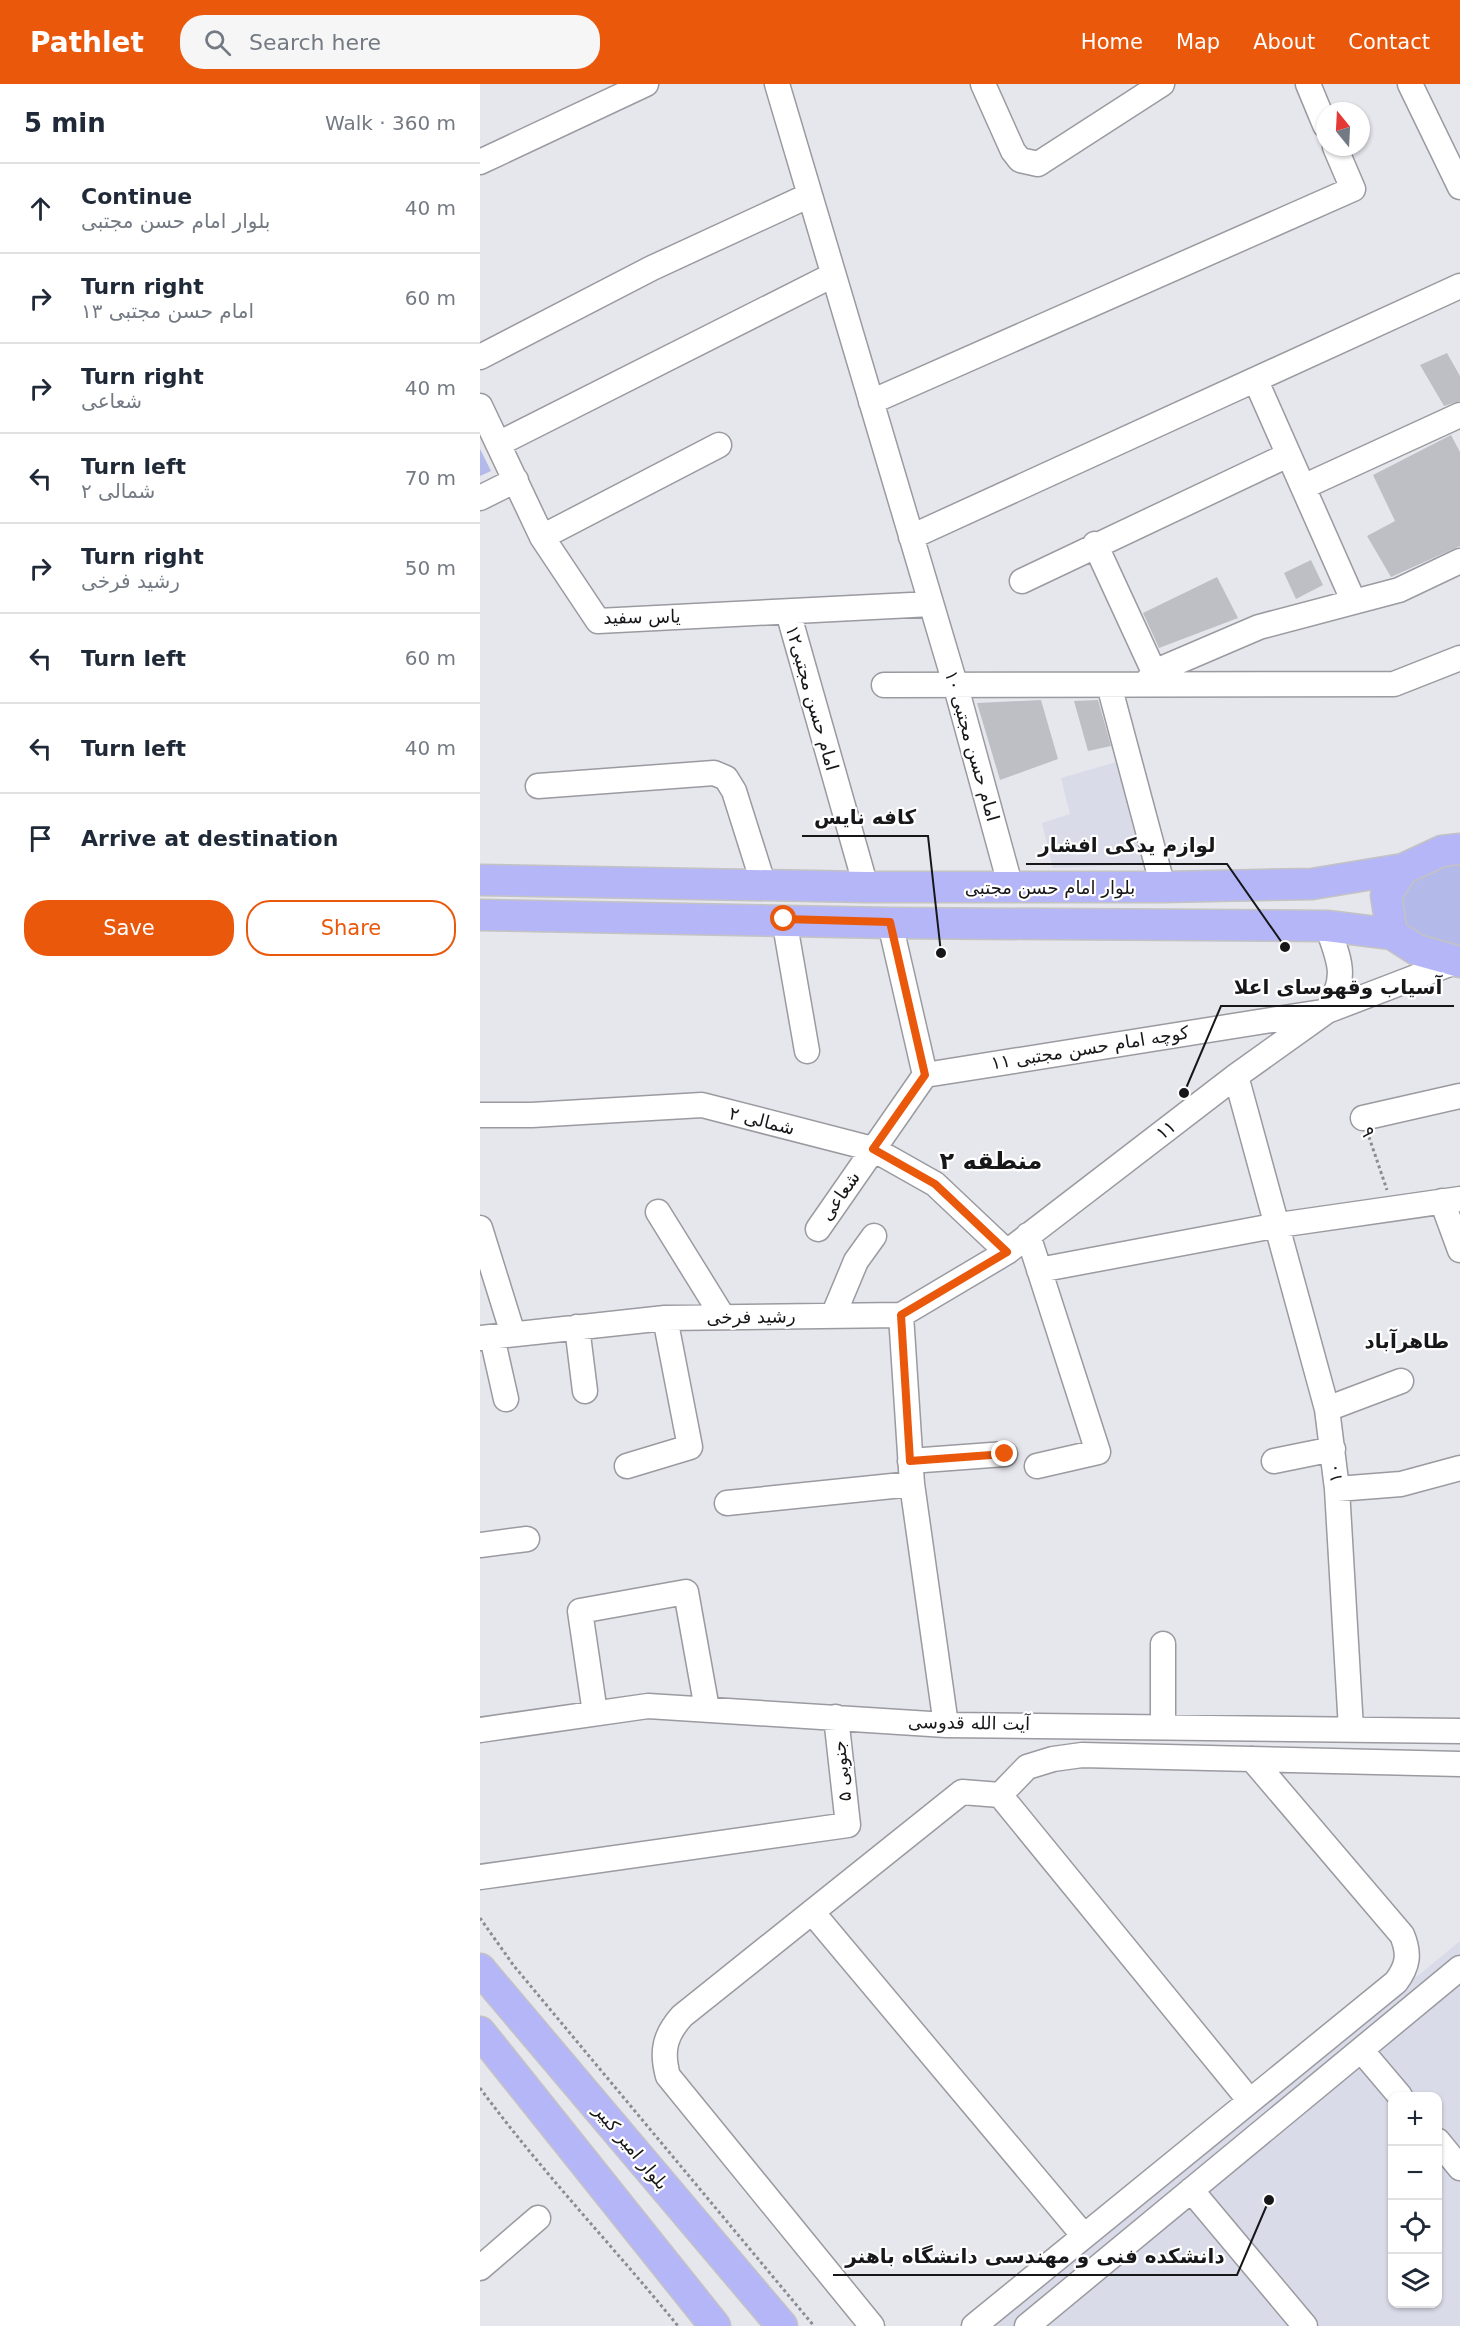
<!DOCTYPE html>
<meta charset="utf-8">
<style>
body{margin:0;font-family:"DejaVu Sans",Cairo,sans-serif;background:#f6f6f7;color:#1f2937}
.controls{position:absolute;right:18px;bottom:18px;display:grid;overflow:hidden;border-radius:12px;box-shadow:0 2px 4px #0004}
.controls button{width:54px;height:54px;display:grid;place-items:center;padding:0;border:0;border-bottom:2px solid #e0e1e3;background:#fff;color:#1f2937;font:30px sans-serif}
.compass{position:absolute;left:836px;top:18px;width:54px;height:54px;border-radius:50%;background:#fff;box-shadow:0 2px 4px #0004;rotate:342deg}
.stop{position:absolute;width:18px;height:18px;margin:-14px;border:4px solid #ea580c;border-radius:50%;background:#fff}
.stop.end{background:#ea580c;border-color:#fff;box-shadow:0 2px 6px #0008}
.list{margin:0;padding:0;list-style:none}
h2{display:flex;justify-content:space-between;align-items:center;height:78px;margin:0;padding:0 24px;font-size:26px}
h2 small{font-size:20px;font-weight:400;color:#747a83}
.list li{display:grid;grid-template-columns:39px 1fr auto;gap:18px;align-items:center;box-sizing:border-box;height:90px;padding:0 24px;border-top:2px solid #e0e1e3}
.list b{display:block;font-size:22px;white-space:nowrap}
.list p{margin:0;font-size:20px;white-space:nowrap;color:#747a83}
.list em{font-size:20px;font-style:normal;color:#747a83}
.actions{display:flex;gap:12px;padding:18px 24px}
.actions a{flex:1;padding:14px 0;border:2px solid #ea580c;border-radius:24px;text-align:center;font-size:21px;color:#ea580c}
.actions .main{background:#ea580c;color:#fff}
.icon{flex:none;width:33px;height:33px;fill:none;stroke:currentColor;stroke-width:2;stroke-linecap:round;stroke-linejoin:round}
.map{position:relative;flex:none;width:980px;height:2242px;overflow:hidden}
header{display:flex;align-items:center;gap:36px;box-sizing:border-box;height:84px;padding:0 30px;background:#ea580c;color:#fff}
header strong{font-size:28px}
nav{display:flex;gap:33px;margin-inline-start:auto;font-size:21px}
.search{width:420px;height:54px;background:#f6f6f7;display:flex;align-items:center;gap:15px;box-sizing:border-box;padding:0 21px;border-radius:24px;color:#747a83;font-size:22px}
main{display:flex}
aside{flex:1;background:#fff}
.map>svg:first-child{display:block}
</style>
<header>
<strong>Pathlet</strong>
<div class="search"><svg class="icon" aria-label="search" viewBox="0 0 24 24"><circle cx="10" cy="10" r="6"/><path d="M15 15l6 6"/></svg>Search here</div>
<nav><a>Home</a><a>Map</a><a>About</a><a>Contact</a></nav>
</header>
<main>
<aside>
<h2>5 min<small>Walk · 360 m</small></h2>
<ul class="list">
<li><svg class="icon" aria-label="ahead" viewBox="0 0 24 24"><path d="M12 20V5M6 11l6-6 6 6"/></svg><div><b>Continue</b><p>بلوار امام حسن مجتبی</p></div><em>40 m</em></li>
<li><svg class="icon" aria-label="right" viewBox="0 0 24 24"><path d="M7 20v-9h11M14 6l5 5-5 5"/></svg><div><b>Turn right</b><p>امام حسن مجتبی ۱۳</p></div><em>60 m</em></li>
<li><svg class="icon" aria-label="right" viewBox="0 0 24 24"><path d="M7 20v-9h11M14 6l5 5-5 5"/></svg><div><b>Turn right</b><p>شعاعی</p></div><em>40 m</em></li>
<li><svg class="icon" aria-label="left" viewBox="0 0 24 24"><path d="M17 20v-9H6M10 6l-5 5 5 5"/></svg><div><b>Turn left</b><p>۲ شمالی</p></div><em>70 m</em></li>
<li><svg class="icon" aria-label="right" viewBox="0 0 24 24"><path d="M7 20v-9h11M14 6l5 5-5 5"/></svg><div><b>Turn right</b><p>رشید فرخی</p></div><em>50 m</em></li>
<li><svg class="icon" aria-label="left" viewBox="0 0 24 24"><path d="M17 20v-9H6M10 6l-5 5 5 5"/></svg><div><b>Turn left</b></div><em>60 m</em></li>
<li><svg class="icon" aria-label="left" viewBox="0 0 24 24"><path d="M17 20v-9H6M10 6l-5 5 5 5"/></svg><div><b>Turn left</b></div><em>40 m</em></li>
<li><svg class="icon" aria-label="arrive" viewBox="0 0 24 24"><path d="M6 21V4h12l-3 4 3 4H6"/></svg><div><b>Arrive at destination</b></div></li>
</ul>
<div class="actions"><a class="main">Save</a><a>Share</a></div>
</aside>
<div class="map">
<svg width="980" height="2242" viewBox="0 0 980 2242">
<rect width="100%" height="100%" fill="#e6e6ed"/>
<path fill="#dadbe9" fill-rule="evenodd" d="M640,677L669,780L573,784L562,739L590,730L581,694Z
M980,1857V2242H512ZM912,2012H958V2220H912Z"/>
<path fill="#b3b9e8" d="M0,365L11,387L0,392Z
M980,778V865L942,854L924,842L920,814C935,791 953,781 980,778Z"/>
<path fill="#bebfc5" d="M967,269L980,292V317L964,322L940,281Z
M971,351L980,368V462L911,493L887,452L915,437L893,391Z
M831,476L843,501L816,515L804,489Z
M737,493L758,534L679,564L663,529Z
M561,616L578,675L520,696L497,619Z
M618,616L631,662L608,667L594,617Z"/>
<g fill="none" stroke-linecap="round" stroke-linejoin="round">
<g stroke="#9a9aa0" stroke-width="27">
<path id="minor" d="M297,0L476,603L531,804
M503,0L533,67L540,76L558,80L682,0
M828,0L845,41
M930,0L980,103
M0,78L166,0
M0,273L172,184L330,111
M776,297L873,516
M391,318L873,105L855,63
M0,322L62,453L118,537L451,520
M18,360L353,191
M823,403L980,331
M0,414L36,396
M62,453L239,361
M431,453L980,202
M615,460L674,588
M542,497L808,371
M308,528L386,803
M666,599L674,588L779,543L919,506L980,477
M404,601L914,600L980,574
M629,601L683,803
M58,702L234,689L246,694L254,707L284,802
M304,835L327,967
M410,839L445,991
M847,927C868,892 860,878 847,842
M445,991L842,928
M756,992L847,1325L857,1405L871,1645
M0,1031H52L222,1021L393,1065L455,1100L527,1168
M883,1034L980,1012
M962,1117L980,1166
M178,1128L243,1233
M0,1144L33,1250
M338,1145L445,991
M548,1151L618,1368L557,1382
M559,1186L799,1141L980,1115
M421,1231L432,1400L466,1641
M353,1232L376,1177L394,1152
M97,1243L105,1307
M12,1253L26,1315
M0,1254L185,1234L421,1231L527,1168L756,992L847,927L975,878
M847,1325L921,1297
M430,1377L525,1370
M794,1377L853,1365
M147,1382L210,1363L185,1234
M857,1405L921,1400L980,1384
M247,1419L432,1400
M0,1461L47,1455
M115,1629L100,1527L206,1508L227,1625
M683,1641V1560
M0,1646L168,1622L466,1641L980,1647
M520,1711L770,2017
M0,1793L368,1741L356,1633
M332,1828L604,2152
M881,1966L920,2012
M958,2057L980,2084
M711,2106L825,2242
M0,2184L58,2134
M392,2242L188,1992C181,1967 185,1951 202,1932L482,1708L520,1711L547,1683L573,1675L602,1671L980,1680
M494,2242L916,1898C928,1882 930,1870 922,1851L772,1675
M547,2242L980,1884"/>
</g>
<g stroke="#c3c3c3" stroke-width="33">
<path id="major" d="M980,765L962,767L923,785L906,811L912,850L937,866L980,878
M0,796L386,803H683L832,800L923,785
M0,831L410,839L847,842L912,850
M0,1885L302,2242
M0,1948L235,2242"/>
</g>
<path stroke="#8b8b90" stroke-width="3" stroke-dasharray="3 3" stroke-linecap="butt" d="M889,1053L907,1106
M0,1834L34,1882L334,2242
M0,2004C61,2087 133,2162 198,2242"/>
<use href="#minor" stroke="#fff" stroke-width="24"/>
<use href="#major" stroke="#b5b6f8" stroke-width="30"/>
</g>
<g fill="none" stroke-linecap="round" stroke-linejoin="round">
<path stroke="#ea580c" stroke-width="8" d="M304,835L410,838L445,991L393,1065L455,1100L527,1168L421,1231L430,1377L525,1370"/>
</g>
<g text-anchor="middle" stroke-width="4.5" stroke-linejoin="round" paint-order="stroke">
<g font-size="18" fill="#17171a" stroke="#fff">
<text transform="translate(162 533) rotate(-1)" y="6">یاس سفید</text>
<text transform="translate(332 614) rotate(74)" y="6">امام حسن مجتبی۱۲</text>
<text transform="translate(492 662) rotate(74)" y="6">امام حسن مجتبی ۱۰</text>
<text x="570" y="810">بلوار امام حسن مجتبی</text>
<text transform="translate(610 964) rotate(-9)" y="6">کوچه امام حسن مجتبی ۱۱</text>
<text transform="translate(282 1037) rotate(14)" y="6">۲ شمالی</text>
<text transform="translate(686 1046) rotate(-37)" y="6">۱۱</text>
<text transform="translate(888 1048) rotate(72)" y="6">۹</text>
<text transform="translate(360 1112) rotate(-55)" y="6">شعاعی</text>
<text transform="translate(271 1233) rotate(-1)" y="6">رشید فرخی</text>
<text transform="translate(855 1389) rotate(-97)" y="6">۱۰</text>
<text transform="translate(489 1639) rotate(1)" y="6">آیت الله قدوسی</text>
<text transform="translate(362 1687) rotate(-96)" y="6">۵ جنوبی</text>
<text transform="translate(151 2063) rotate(50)" y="6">بلوار امیر کبیر</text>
</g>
<g font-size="20" font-weight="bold" fill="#17171a" stroke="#fff">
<text x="927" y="1264">طاهرآباد</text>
</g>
<g font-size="24" font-weight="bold" fill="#17171a" stroke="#fff">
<text x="511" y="1085">منطقه ۲</text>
</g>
</g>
<path fill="none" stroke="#17171a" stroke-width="2" d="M461 869L448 752H322M805 863L747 780H546M704 1009L741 922H974M789 2116L757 2191H353"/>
<g fill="#17171a" stroke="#fff" stroke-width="2">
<circle cx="461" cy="869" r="6"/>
<circle cx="805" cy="863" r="6"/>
<circle cx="704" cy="1009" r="6"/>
<circle cx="789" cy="2116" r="6"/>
</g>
<g font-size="20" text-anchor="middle" font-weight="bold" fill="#17171a" stroke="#fff" stroke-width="4.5" stroke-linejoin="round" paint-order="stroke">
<text x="385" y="740">کافه نایس</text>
<text x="647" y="768">لوازم یدکی افشار</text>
<text x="858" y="910">آسیاب وقهوسای اعلا</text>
<text x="555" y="2179">دانشکده فنی و مهندسی دانشگاه باهنر</text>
</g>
</svg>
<div class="controls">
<button>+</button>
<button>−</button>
<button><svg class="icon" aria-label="locate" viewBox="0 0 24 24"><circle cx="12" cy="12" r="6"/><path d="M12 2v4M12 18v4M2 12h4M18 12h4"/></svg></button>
<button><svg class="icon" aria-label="layers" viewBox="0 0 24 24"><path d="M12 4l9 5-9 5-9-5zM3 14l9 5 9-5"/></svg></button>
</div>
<svg class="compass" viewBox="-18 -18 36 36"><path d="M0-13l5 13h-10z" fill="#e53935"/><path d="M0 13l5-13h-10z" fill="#747a83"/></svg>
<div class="stop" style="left:304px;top:835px"></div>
<div class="stop end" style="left:525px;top:1370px"></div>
</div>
</main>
